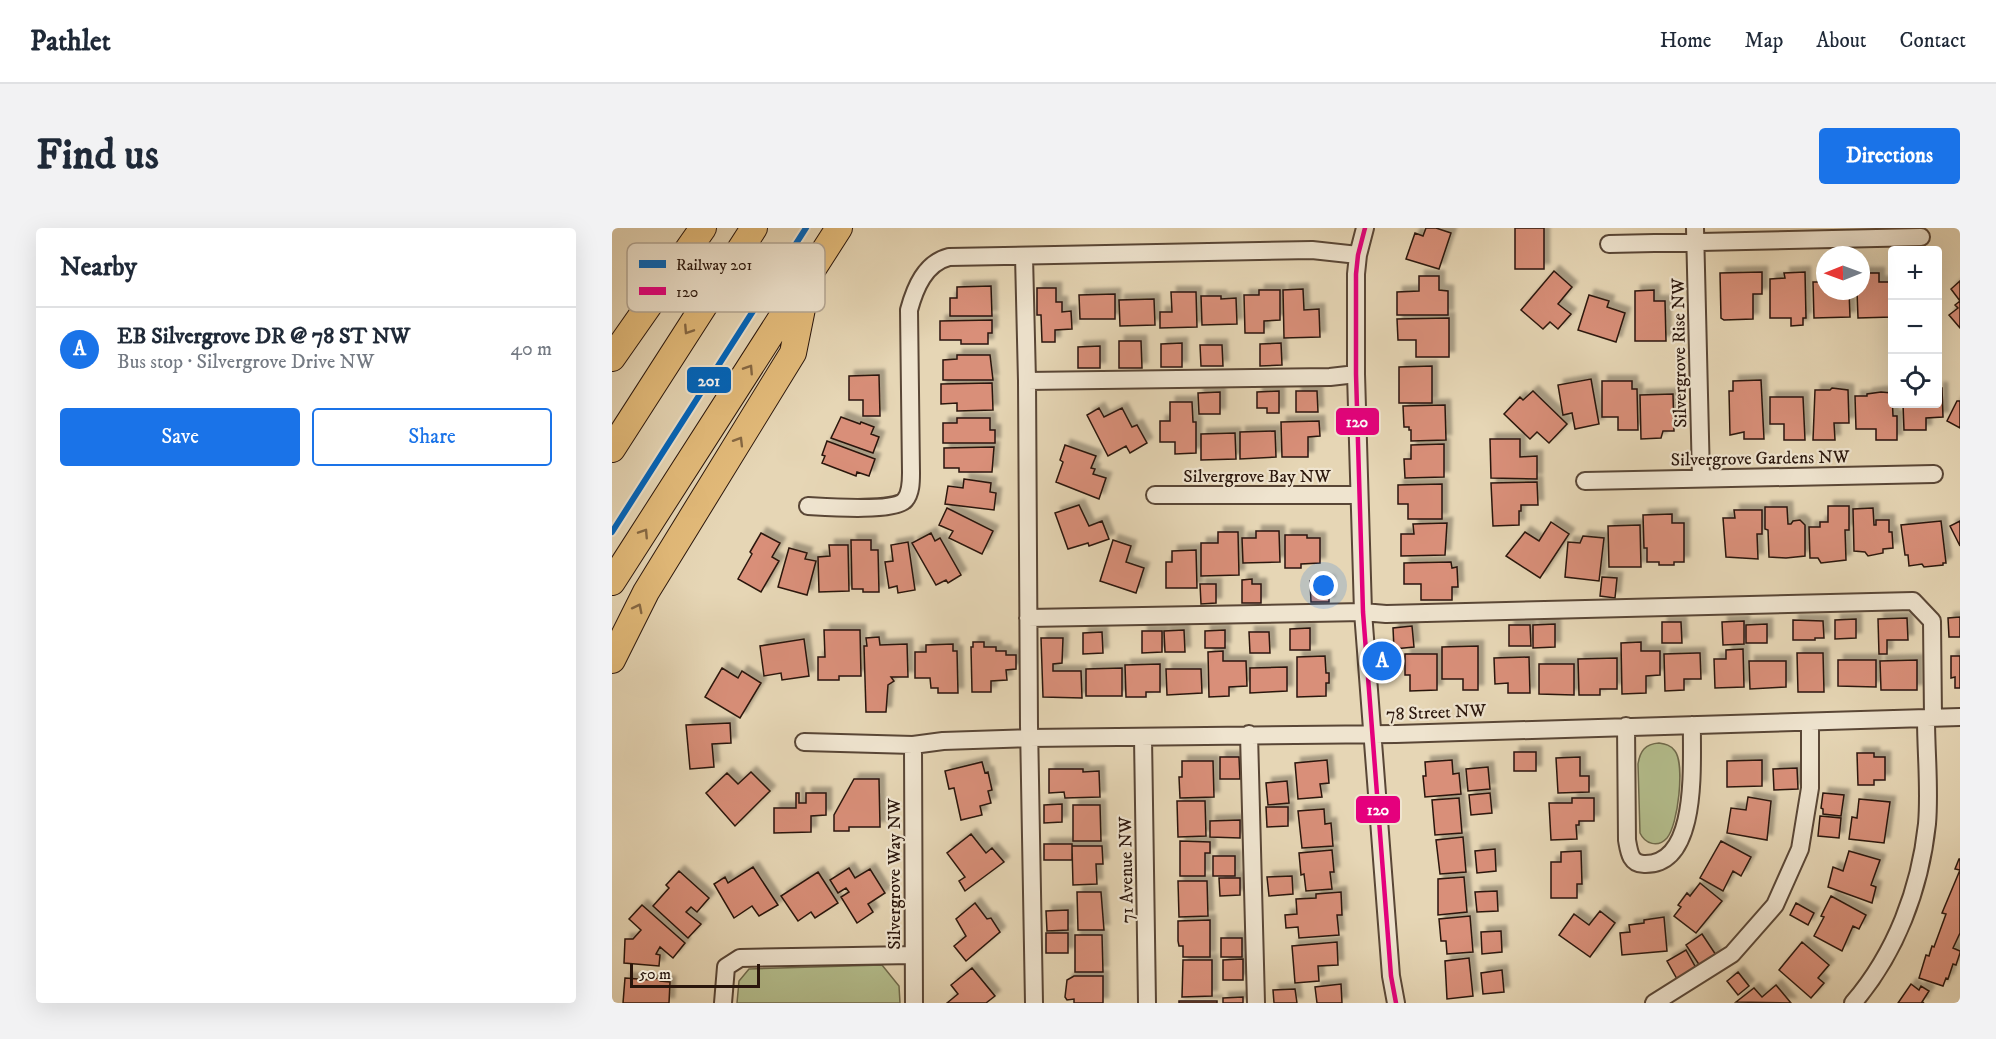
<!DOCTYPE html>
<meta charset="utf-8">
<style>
body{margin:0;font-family:"IM FELL DW Pica",serif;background:#f2f2f3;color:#1f2937}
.controls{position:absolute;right:18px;top:18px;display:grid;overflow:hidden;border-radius:6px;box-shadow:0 6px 24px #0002}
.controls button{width:54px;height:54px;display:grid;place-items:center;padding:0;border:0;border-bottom:2px solid #e0e1e3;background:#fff;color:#1f2937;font:30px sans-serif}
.compass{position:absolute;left:1204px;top:18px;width:54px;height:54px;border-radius:50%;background:#fff;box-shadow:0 6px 24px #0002;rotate:269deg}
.scale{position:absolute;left:18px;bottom:15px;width:130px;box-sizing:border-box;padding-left:6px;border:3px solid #2a160c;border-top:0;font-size:16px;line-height:21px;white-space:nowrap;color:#2a160c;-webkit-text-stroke:4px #efe4cf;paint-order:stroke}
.you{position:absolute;left:712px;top:358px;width:21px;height:21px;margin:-15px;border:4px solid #fff;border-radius:50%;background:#1a73e8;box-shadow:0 0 0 9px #1a73e833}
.badge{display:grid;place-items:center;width:39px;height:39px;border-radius:50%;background:#1a73e8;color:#fff;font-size:20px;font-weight:700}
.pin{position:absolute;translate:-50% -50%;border:3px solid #fff;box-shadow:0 2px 6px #0006}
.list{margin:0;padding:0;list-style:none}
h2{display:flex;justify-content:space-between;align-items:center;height:78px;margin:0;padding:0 24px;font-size:26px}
h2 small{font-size:20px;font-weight:400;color:#747a83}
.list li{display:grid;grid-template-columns:39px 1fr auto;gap:18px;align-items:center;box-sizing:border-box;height:84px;padding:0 24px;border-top:2px solid #e0e1e3}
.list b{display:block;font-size:22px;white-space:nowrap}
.list p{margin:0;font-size:20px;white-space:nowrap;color:#747a83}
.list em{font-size:20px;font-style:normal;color:#747a83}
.actions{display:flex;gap:12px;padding:18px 24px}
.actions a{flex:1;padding:14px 0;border:2px solid #1a73e8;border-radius:6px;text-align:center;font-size:21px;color:#1a73e8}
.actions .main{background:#1a73e8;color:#fff}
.icon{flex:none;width:33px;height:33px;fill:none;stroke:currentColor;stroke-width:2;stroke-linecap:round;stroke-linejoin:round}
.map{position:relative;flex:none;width:1348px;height:775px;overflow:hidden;border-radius:6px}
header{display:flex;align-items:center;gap:36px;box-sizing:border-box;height:84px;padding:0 30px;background:#fff;border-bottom:2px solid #e0e1e3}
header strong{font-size:28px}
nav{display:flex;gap:33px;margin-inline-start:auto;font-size:21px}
.intro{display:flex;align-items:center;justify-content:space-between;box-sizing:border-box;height:144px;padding:0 36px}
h1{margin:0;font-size:42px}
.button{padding:15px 27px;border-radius:6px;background:#1a73e8;color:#fff;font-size:21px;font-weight:700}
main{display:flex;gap:36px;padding:0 36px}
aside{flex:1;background:#fff;border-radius:6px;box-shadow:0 6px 24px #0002}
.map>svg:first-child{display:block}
</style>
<header>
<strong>Pathlet</strong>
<nav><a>Home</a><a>Map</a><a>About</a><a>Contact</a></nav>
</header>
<div class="intro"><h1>Find us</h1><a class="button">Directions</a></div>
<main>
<aside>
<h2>Nearby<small></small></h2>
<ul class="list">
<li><span class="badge">A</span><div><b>EB Silvergrove DR @ 78 ST NW</b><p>Bus stop · Silvergrove Drive NW</p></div><em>40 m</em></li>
</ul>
<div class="actions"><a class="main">Save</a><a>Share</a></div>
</aside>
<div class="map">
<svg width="1348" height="775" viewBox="0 0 1348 775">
<defs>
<filter id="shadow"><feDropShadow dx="5.5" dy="-5.5" stdDeviation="1.5" flood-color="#0004"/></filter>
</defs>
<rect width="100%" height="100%" fill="#e6d6b5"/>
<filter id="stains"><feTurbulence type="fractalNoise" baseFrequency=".00333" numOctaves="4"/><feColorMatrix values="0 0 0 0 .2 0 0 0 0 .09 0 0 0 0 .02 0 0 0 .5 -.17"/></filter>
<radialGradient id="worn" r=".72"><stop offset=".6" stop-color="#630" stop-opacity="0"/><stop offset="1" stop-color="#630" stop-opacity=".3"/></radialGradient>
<path fill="#b4be8d" stroke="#6f6a4c" stroke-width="1.5" d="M1047,515C1053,516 1059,517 1063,523C1073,537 1066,597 1055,610C1046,620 1033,616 1028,605L1026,536C1028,523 1033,516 1047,515Z
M270,737L287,758L288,775H125L127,753L137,741Z"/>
<path fill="#d98f79" stroke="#2a160c" stroke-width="1.5" filter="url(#shadow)" d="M814,0H824L839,5L827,41L794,31L803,5L811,8Z
M903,0H932V41H903Z
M942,43L960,59L946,76L959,86L946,101L938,94L931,101L909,82Z
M1150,44V66H1141V91L1112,92L1109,90L1108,45Z
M1193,44L1194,90H1191V97L1179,98V90H1158V51L1173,50L1172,45Z
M1211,44H1213V63H1237L1238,89L1202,90L1201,54H1211Z
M1249,45H1267V54H1280V89L1246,90L1245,63H1249Z
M807,48H827V62L836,63V87H785V64L807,63Z
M1348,53V73L1339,61Z
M379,58L380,88H338V70H345V59Z
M425,60H444V74H450V84L459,83L460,101L443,102V114H430L429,87H425Z
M691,61L692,82L707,81L708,109L672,110L671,62Z
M647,62H668V92L652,93V105H633L632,67H647Z
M1042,62V73H1053L1054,113H1023V63Z
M559,64H584L585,99L548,100V84H560Z
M503,66V91H468L467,67Z
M977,67L997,73L995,79L1013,85L1004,114L966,102Z
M589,68H609V71L624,70L625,96L590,97Z
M542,71L543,97L508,98L507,72Z
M1348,73V100L1337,87L1346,80L1343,77Z
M837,90V129H804V112H786L785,91Z
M380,92V105H376V116H349V112H328V93Z
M507,113H529L530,140H507Z
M570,115V139H549V116Z
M669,115L670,137L648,138V116Z
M588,117H610L611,138H589Z
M488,118V140H466V119Z
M345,127H378L381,152H331V132L345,131Z
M820,138V175H787V139Z
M267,147L268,188H251V172H237V148Z
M979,151L987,196L963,201L960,185L951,187L946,157Z
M1149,152L1152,211H1132V204L1118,207L1117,163H1121V153Z
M990,153H1020V161H1025L1026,202H1006V189H990Z
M380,155L381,182L345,183V175L329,176V156Z
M1220,160L1236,162L1237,195H1222L1223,212H1201L1203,162H1218Z
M1326,160H1330L1331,189L1314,190V202H1292L1291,176H1326Z
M667,163V185H655V180H645V164Z
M684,163H705L706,184H684Z
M921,163L955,196L937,215L925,204L918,211L892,186L908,169L911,172Z
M608,164V186H587L586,165Z
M1269,164L1280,165L1281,188H1285V212H1264V201H1244L1243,168H1255V166Z
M1061,166L1062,203H1051L1049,210L1029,211L1028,167Z
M1158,169H1191L1193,212H1172V196H1158Z
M1345,173H1348V200L1335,193Z
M558,174H580L581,194H584V225L563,226V214H548V193H558Z
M833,177L834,212L799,213V202H797V199H792L791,178Z
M487,180L492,189L510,180L520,199L525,197L535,215L518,225L514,218L496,228L475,187Z
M229,189L248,196L249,194L262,199L259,206L267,209L261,225L219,210Z
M345,190H378V202H383V215H331V195H345Z
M707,193L708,208L696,209V229H670L669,194Z
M663,203L664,229L628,231V204Z
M623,205L624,231L589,232V206Z
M878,211H908V229L925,228V251L879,250Z
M215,213L263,231L257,248L245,244L244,248L210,235L213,228L210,227Z
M832,216V249L793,250L792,231H799V217Z
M453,217L484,228L479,240L483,241L481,246L494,250L487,271L444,254L451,234L448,232Z
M382,219L380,244H347V240H332V220Z
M352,251L379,255L378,264L384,265L382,282L333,276L336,258L351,260Z
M925,254L926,277H909V283H907V297L881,298L879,255Z
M830,256V291H796V276H786V257Z
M467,277L477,298L490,293L497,311L477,318L476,315L456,321L443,285Z
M1216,278H1237V302H1233L1234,332L1209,335L1206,330H1198L1197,299H1208V294H1216Z
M1153,279H1175L1176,296H1179L1181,293L1188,292L1193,297V328L1174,330L1157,329L1156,302L1153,301Z
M335,280L381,303L370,326L337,310L341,303L327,297Z
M1261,280L1262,297H1264V292H1277V304H1280L1281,320L1271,321V325L1256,328L1253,324L1242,323L1241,281Z
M1122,282H1150V306H1145L1146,331L1114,329L1111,290H1123Z
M1060,286V295H1072V334H1062V337H1047V334H1035V320H1032L1031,287Z
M1329,293L1334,335H1331V337L1312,339L1310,336L1297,338L1296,327H1293L1289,297Z
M1348,293V318L1338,298Z
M939,294L957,306L928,350L894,328L913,304L927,313Z
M835,295L833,327L789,328V306H802L801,296Z
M1028,297L1029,339H997L996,298Z
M644,303H667L668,334L631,335L630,310H644Z
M606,304H626L627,347L589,348V315H606Z
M149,305L168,315L160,329L167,333L149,364L126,351L140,326L138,324Z
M319,305L323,313L328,310L349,347L336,355L334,352L324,357L300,315Z
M673,307H695V310H708V335L689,336V340H673Z
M971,308L992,310L987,353L953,349L956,314L968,315Z
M239,312H259V322H266L267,364H251V361H240Z
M501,312L519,318L514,334L532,340L524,365L488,353Z
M296,314L303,362L286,365L285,358L277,360L273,334L281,333L279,317Z
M217,317H236L237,363L207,364L206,329L218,328Z
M177,320L195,325L193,331L204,333L195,367L166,359Z
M584,322L585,360H554V334H560V323Z
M839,334L840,340L845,339L846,359H840V372H809V356H792V335Z
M990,349L1005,350L1003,370L988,368Z
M640,351V356H649V375H630V352Z
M698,353H717V374H699Z
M588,356H604V375L589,376Z
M1348,389V409H1337L1336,390Z
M1295,390L1296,412H1275V426H1267L1266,391Z
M1244,391V410L1223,411V392Z
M1181,392L1211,393L1212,410H1203V412H1181Z
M1132,393V416L1111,417L1110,394Z
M1050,394H1069L1070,415H1050Z
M943,396V419L921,420V397Z
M1155,396V415H1134V397Z
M897,397H918L919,418H897Z
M800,398L802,419L782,421L781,400Z
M698,400V422H678V401Z
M212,402H248L249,448H227V452H206V429H213Z
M572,402L573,424H553L552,403Z
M613,402V420H593V403Z
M530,403H550V424L530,425Z
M490,404L491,425L471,426V405Z
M637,404H657L658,425H638Z
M267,409L268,417L295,416L296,449H279L282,453L276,457L274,484H254L252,418H255L254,410Z
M429,410H451L450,435L441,436V443H469L470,470L431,469Z
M192,411L197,448L170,452L169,445L152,448L148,418Z
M361,414H372V419H384V423H394V427H404V441L394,442L395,452L379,453V464H360L359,419H361Z
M1029,414V423H1048V447L1034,448V465L1010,466L1009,415Z
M341,416V423H345L346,465H326V460H319L318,450H303V424H314V417Z
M866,418V462H851V451H830V419Z
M1131,421L1132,459L1103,460L1102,431H1114V422Z
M611,423V433H634L635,458L617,459V468L597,469L596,424Z
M1085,425H1088L1089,451H1072V462L1053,463L1052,426Z
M1185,425H1211L1212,464H1186Z
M793,426H825V462L798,463V447H793Z
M713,428L714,445H717V455H714V468L685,469V429Z
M1339,428H1348V460H1343V449L1339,450Z
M917,429L918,465H896V455L883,456L882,430Z
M1005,430V461H988V467H967L966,431Z
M1226,432H1264V459L1226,458Z
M1305,432V462H1269L1268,433Z
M1137,433H1174V459L1138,461Z
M548,436V464H534V469H514L513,437Z
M927,436H962V467L927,466Z
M675,439V463L638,465V440Z
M110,440L126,450L130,443L149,455L128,490L93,469Z
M510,440V468H474V441Z
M554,441H589L590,465L555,467Z
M118,495L119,515L100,516L102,539L78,541L74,497Z
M902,524H924V543H902Z
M1245,525H1262V529H1273V552H1262V557H1246Z
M608,529H627L628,551H608Z
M968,529V548H977V564L946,565L944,530Z
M715,532L717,555L708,556L710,569L686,571L683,535Z
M840,532L841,546L847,545L849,566L813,569L811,548H814L813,534Z
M1150,532V558L1115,559V533Z
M570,533H601L602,569L568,570L567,549H570Z
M370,534L373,545L376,544L380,562L376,563L379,575L368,578L370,587L349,592L342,560L337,561L333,543Z
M876,539L878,561L856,563L854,541Z
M1185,540L1186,561L1162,562L1161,541Z
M437,541H471V544L487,543L488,569L453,570L452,564L437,565Z
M139,544L158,563L123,598L94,565L115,545L126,556Z
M242,551H267L268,599H237V603H222V587Z
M675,553L677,575L656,577L654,555Z
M184,565H187V575H194V565H214V587L199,588V604L162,605V580H184Z
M878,565L880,585L859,587L857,567Z
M1211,565L1232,567L1229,588L1211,586V581L1209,580Z
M1136,569L1159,573L1155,612L1115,605L1119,580L1134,582Z
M847,570L850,605L823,607L820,572Z
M960,570H982V593H967V597H964L965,611L939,612L937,575H960Z
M1247,571L1278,574L1272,615L1237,611L1240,589L1245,590Z
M565,573H593L594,608L566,609Z
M450,576V594L432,595V577Z
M461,577H488L489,613H461Z
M654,579H676V598L655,599Z
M712,581L713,596L719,595L721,618L690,620L686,583Z
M1208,588L1229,590L1227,610L1206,608Z
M628,592V610L598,609V593Z
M359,606L374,625L380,620L392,634L353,663L347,653L353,649L335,625Z
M851,609L854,644L828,646L824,612Z
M568,613L598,614V625H593V648H568Z
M1109,613L1139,629L1129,648L1121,643L1111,663L1088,650Z
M432,616H460V632H432Z
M460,618H490L491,636H484L485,656L461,657Z
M883,621L884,643L865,645L863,623Z
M720,622L722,644H718L720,661L694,663L692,646L689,647L687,625Z
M969,623L970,656H965V670H939V634H949V624Z
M1237,623L1268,632L1259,657L1264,659L1260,675L1216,659L1221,639L1231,643Z
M601,628H623V648H601Z
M1347,631H1348V705L1341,720L1348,723V725L1344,737L1341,736L1336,751L1334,750L1331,758L1307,750L1314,727L1317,728L1320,718L1322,719L1334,686L1330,685L1348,642L1343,641Z
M141,639L166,677L147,688L140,678L122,690L102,656L113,649L116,655Z
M237,640L243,650L258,641L273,665L256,676L261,684L245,695L229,669L237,664L234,660L226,665L218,652Z
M67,643L97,670L85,684L79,679L74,684L89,696L76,710L41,678L57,660L54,657Z
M206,644L226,675L203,690L199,684L186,693L169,668Z
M680,648L681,666L657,668L655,649Z
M852,649L855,684L826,687V651Z
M607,650H628V667L608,668Z
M566,653H595L596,688L567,689Z
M1088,655L1110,673L1084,705L1062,688L1069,679L1066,677L1075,665L1078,668Z
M885,663L886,683L865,684L863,664Z
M465,664H489L492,702H466Z
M729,664L730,687H725L727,707L687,710L686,699L674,700L673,687L685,686L684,671L704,670V666Z
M1219,668L1254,687L1247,701L1241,698L1230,723L1202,708L1212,689L1209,688Z
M363,675L375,691L379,690L388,704L354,733L342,718L354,708L344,691Z
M1184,675L1202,685L1196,697L1178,687Z
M30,677L73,715L61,730L48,719L44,726L48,727L47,738L12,735L13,711H21L29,702L17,691Z
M456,682V702L435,703L434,683Z
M988,683L1003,695L978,729L947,707L962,686L977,697Z
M858,688L861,724L835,726L834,713H829L827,691Z
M1052,689L1055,723L1010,727L1008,705L1018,704L1017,697L1032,695V692Z
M598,692V729H571V718H567L566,713V693Z
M889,703L890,724L870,726L869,704Z
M434,705H456V725H434Z
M1090,706L1104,727L1088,738L1074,717Z
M463,707H490L491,744H463Z
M609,710H630V729H609Z
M725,714L726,737L706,738L707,753L683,755L680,718Z
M1190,714L1217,737L1206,750L1212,755L1199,770L1167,742Z
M1074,722L1084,740L1065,751L1055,733Z
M857,730L861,768L835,771L833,733Z
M631,731V752H611V732Z
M571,732H600V768L570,769Z
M360,740L383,768L374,775H335L346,766L339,757Z
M890,742L892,764L871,766L869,745Z
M1126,744L1137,758L1126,767L1115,753Z
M462,748H491V775H462V771L455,772L453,769L455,752Z
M13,750L39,752L46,750L48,753L58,754L57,775H11Z
M729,756L730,775H705L703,759Z
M1299,756L1307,762L1309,758L1317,763L1310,774L1312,775H1286Z
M1164,757L1179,775L1124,774L1142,760L1150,769Z
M683,761L685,775H662L661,762Z
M631,769V775H611V770Z
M567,773H605V775H567Z"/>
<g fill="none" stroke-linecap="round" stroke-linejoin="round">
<g stroke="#594636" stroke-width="20">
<path id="minor" d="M753,0L746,27L744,46V146L751,384L779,748L784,775
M1083,0L1089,250
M997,16L1309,9
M412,28L415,153L417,497L422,775
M415,153L718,149L744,146
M973,253L1322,246
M543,267H747
M196,278C214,279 283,284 293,272C299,265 299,254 299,245L297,82C303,60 313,35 337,29L700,22L746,27
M416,390L751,384L774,386L1301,373L1320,393L1321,490
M1014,498L1015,612C1017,623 1018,636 1032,636C1088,638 1079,533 1080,497
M637,506L644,775
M531,509L535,775
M192,514L301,517L331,513L417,510L784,506L1348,489
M301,517L302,775
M111,775L114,739L128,730L301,727
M1042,775L1120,726L1163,677L1188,621L1198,560V494
M1241,775C1284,725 1308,661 1315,596C1318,562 1314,525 1314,491"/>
</g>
<g stroke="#2a160c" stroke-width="28">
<path id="highway" d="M0,130L91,0
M0,221L142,0
M0,354L227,0
M0,432L34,364L181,125L197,46"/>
</g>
<use href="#minor" stroke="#efe4cf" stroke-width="16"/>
<use href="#highway" stroke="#e3bb7a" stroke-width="26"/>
<g stroke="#efe4cf" stroke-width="9">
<path id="bus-1" d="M753,0L746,27L744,46V146L751,384L779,748L784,775"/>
</g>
<use href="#bus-1" stroke="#e5007d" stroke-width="4.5"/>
<g stroke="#efe4cf" stroke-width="10">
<path id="rail-1" d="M0,304L194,0"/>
</g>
<use href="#rail-1" stroke="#0065bd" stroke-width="6"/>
</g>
<defs><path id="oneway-chevron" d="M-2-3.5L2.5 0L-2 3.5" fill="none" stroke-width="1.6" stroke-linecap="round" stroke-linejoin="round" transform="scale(1.5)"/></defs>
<g stroke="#866843">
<use href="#oneway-chevron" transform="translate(76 102) rotate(123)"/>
<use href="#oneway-chevron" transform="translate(137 141) rotate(-57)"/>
<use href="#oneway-chevron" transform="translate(127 213) rotate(-59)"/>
<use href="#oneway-chevron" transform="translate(32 305) rotate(-57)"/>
<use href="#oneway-chevron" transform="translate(26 380) rotate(-63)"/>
</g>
<g text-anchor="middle" stroke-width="4.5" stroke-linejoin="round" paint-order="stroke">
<g font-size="18" fill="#2a160c" stroke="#efe4cf">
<text transform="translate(1067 125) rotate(-91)" y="6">Silvergrove Rise NW</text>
<text transform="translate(1148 230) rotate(-1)" y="6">Silvergrove Gardens NW</text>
<text x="645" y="254">Silvergrove Bay NW</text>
<text transform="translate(824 484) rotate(-2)" y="6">78 Street NW</text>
<text transform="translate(514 642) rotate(-91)" y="6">71 Avenue NW</text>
<text transform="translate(282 646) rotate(-90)" y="6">Silvergrove Way NW</text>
</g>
</g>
<rect x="15" y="15" width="198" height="69" rx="9" fill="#efe4cf" stroke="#b4a694" stroke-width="1.5"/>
<rect x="27" y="32" width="27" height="8" fill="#0065bd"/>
<rect x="27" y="59" width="27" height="8" fill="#e5007d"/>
<g font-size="16" fill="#2a160c">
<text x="64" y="42">Railway 201</text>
<text x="64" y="69">120</text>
</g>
<g stroke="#efe4cf" stroke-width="2">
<rect x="74" y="138" width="46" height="28" rx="6" fill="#0065bd"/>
<rect x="723" y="179" width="45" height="29" rx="6" fill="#e5007d"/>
<rect x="743" y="567" width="46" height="29" rx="6" fill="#e5007d"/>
</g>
<g font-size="16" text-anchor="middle" font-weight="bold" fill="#fff">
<text x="97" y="158">201</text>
<text x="745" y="199">120</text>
<text x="766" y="587">120</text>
</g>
<rect width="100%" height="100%" filter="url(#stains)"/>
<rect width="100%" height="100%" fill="url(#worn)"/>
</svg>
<div class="controls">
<button>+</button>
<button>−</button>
<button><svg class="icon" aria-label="locate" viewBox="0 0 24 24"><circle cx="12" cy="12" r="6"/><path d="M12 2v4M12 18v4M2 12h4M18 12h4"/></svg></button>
</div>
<svg class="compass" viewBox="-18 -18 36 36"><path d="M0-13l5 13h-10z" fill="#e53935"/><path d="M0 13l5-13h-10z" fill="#747a83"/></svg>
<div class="scale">50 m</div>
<div class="you"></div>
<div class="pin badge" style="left:770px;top:433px">A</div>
</div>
</main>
